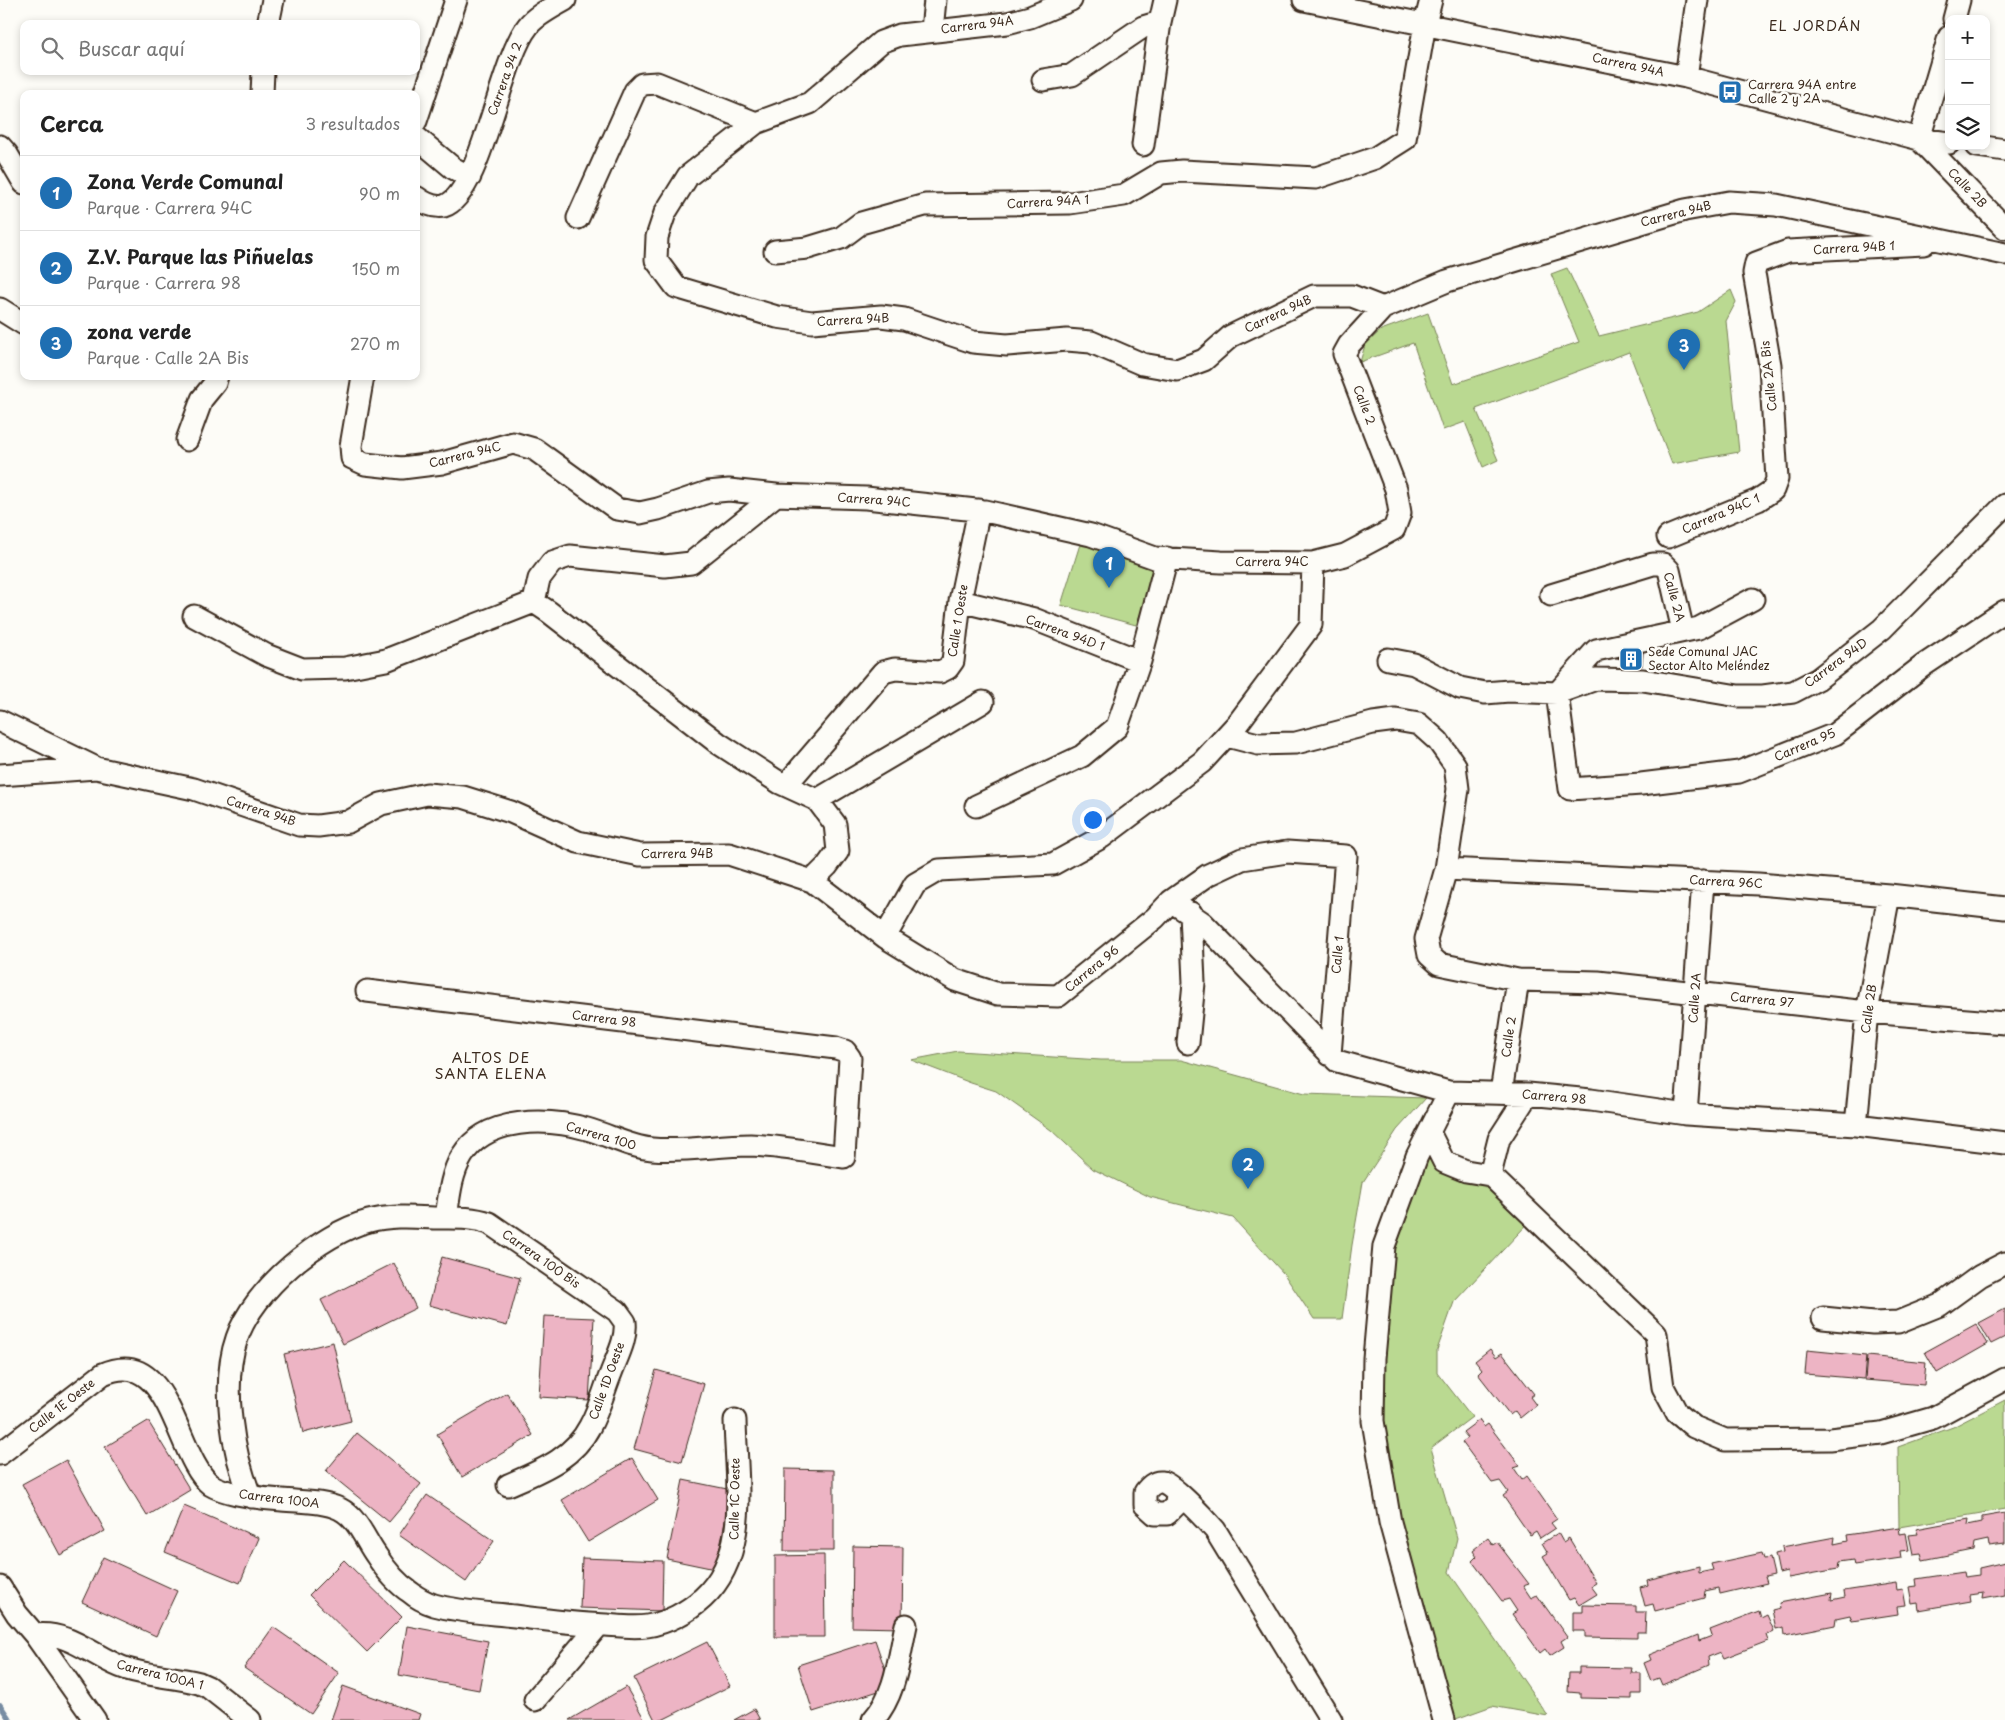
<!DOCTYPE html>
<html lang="es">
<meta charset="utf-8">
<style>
body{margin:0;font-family:"Playpen Sans",sans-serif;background:#f6f6f6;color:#222}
.controls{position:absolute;right:15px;top:15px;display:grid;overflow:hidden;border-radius:10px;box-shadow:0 2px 8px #0003}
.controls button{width:45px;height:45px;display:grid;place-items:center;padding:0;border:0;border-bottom:1px solid #e0e0e0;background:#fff;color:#222;font:25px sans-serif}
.you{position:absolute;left:1092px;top:819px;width:18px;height:18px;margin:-12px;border:4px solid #fff;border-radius:50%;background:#1a73e8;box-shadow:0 0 0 8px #1a73e833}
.badge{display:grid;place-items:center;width:32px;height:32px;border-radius:50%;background:#1f6fb2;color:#fff;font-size:16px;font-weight:700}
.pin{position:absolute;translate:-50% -41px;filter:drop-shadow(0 1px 2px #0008)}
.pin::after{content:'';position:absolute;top:26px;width:18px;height:15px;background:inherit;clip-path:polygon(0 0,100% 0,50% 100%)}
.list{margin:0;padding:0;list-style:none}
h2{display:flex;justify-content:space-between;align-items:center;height:65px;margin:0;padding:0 20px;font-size:21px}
h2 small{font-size:16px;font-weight:400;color:#767676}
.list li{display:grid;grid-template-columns:32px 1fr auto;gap:15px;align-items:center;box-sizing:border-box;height:75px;padding:0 20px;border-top:1px solid #e0e0e0}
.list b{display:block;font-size:19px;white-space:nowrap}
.list p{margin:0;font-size:16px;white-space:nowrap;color:#767676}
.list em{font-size:16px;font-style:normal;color:#767676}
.icon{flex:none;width:28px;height:28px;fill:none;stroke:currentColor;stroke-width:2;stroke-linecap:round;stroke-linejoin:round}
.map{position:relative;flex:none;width:2005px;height:1720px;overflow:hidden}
.search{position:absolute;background:#fff;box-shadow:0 2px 8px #0003;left:20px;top:20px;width:400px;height:55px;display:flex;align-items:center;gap:12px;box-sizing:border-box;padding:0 18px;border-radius:10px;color:#767676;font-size:19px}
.panel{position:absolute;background:#fff;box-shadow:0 2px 8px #0003;left:20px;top:90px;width:400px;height:290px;border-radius:10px}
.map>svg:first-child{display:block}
</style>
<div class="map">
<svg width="2005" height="1720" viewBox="0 0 2005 1720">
<rect width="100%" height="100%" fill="#fdfcf7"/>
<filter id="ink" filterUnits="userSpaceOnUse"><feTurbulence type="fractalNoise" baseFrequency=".02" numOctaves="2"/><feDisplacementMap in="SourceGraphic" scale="10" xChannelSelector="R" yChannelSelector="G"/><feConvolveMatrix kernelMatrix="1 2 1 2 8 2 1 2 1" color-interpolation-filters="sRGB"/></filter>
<g filter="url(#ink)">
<path fill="#bad991" stroke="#7a8258" d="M1567,268L1599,336L1698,312L1731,290L1736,302L1726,321L1739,452L1672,464L1629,352L1476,409L1498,460L1483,467L1465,422L1443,430L1413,343L1360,362L1365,345L1381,330L1428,313L1453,384L1579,342L1551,274Z
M1081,541L1158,570L1136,625L1061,605Z
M958,1051L1101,1060H1181L1304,1094L1426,1098L1397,1130L1363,1182L1352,1245L1342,1319H1314L1284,1274L1233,1218L1150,1197L1093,1169L1051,1130L996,1091L971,1083L911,1060Z
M1430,1137L1443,1162L1490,1176L1533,1218L1454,1302L1437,1350V1372L1472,1417L1431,1448L1457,1538L1449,1572L1548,1716L1492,1706L1453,1720L1392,1521L1379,1429L1386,1247Z
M2005,1400V1509L1899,1527L1898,1447L1953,1427Z"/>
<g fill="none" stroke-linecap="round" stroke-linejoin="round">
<path stroke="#788da3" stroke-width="5.5" d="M0,1705L10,1720"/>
</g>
<path fill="#edb4c4" stroke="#3b2a1e" d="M1644,642L1642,666L1598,652Z
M442,1257L520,1278L507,1326L429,1305Z
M394,1263L416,1308L343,1344L321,1300Z
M2005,1309V1337L1991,1344L1979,1323Z
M544,1316L594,1318L589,1400L539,1397Z
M1976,1324L1988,1344L1937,1373L1925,1352Z
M333,1342L351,1421L303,1433L284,1354Z
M1490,1349L1496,1357L1502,1353L1534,1394L1530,1397L1536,1405L1520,1418L1515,1411L1510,1415L1478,1374L1482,1370L1475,1361Z
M1807,1350L1866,1356L1864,1379L1805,1374Z
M1867,1356L1926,1362L1924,1385L1865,1380Z
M656,1370L704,1384L682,1462L634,1449Z
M507,1393L533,1435L462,1477L437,1434Z
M1479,1420L1484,1427L1488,1424L1520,1466L1514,1468L1522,1480L1527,1476L1557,1519L1551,1523L1555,1528L1540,1538L1536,1531L1530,1535L1503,1496L1508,1492L1500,1481L1492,1483L1462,1442L1468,1438L1463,1432Z
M148,1421L190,1490L147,1516L105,1447Z
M357,1433L421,1484L389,1522L326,1471Z
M632,1458L658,1500L588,1542L562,1500Z
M66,1460L105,1531L60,1555L22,1484Z
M785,1469L834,1470V1551H784Z
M683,1480L732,1490L715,1569L667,1559Z
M427,1495L494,1541L466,1582L399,1535Z
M184,1506L259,1538L240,1583L165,1552Z
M2005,1513V1544L1989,1546L1988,1540L1974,1543L1973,1550L1923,1560L1921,1553L1913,1554L1909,1535L1918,1534L1916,1529L1969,1519L1968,1525L1982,1522V1517Z
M1899,1527L1900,1534L1906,1533L1909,1550L1900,1551L1901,1558L1854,1565L1853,1560L1839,1562L1838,1569L1788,1578L1787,1571L1779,1573L1775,1554L1783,1552L1782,1547L1835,1537L1834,1544L1848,1541L1847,1535Z
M1558,1533L1563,1542L1569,1538L1596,1583L1591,1586L1597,1594L1579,1605L1574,1598L1569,1600L1543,1556L1548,1553L1542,1543Z
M1488,1538L1493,1545L1497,1542L1529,1584L1523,1586L1531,1598L1537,1595L1567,1637L1561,1641L1564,1647L1550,1656L1545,1649L1540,1653L1512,1614L1517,1611L1509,1599L1502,1601L1472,1561L1477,1556L1473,1550Z
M853,1546L903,1547L902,1628L852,1627Z
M1762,1553L1764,1559L1770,1558L1774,1575L1765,1577L1767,1583L1720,1594L1719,1588L1705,1591L1704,1598L1655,1611L1653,1604L1645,1606L1640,1587L1648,1585L1647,1580L1699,1567V1573L1713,1570L1711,1564Z
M824,1555L825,1637H775V1556Z
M103,1557L177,1591L156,1636L82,1602Z
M582,1558L663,1561L662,1611L580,1608Z
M344,1560L402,1617L367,1652L309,1595Z
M2005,1562V1595L1983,1599L1984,1593L1970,1595L1971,1601L1919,1610L1918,1603L1912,1604L1909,1587L1917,1586L1916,1579L1963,1572L1964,1577L1979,1575V1568Z
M1896,1583L1897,1590L1903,1589L1906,1606L1897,1607L1898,1614L1852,1621L1850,1615L1836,1618L1835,1625L1785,1635L1784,1627L1776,1629L1772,1610L1780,1608L1779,1603L1832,1593L1831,1600L1845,1597L1844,1591Z
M1583,1605L1636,1606V1612H1646L1645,1632H1637V1638L1585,1637V1631H1573V1612H1583Z
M1759,1611L1761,1618L1767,1615L1774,1631L1766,1635L1768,1641L1724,1658L1721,1652L1708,1657L1709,1665L1662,1685L1659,1678L1651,1681L1644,1663L1651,1660L1649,1655L1698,1635L1699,1641L1712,1636L1710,1630Z
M407,1626L488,1641L479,1690L399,1675Z
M273,1627L339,1673L311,1714L244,1668Z
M875,1640L891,1687L813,1712L798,1665Z
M707,1642L730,1686L662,1720H655L634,1678Z
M1579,1667L1632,1668L1631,1673H1641V1694H1632V1699L1580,1698V1693L1568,1692L1569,1673H1579Z
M343,1686L420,1714L418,1720H331Z
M626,1687L645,1720H569Z
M754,1709L760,1720H734Z"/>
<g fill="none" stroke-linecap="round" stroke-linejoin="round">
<g stroke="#3b2a1e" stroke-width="25">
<path id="minor" d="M1071,0L1030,17L1007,23L900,35L881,42L810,103L756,123L688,176L665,213L657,237L656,260L676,287L777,317L812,322L881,316L904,319L973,342L1007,345L1067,340L1091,342L1142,364L1177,370L1204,360L1231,336L1314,296H1352L1383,308L1447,281L1685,210L1729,202L1776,205L2005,254
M1304,0L1686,77L1919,139L1949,143
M1954,19L1959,0
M268,24L273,0
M932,30L935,0
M1949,37L1919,139L2005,228
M1686,77L1697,0
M1043,80L1072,75L1143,27L1160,22
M262,94L263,71
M416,121L456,0
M416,137L453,168L470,177
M1143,145L1160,22L1165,0
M0,146L7,154L24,183
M1977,146L2005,150
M416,197C424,203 434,208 444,206C481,195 500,60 528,26C535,16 555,6 565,0
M578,218L635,91L642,84L657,83L756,123
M775,251L808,248L841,238L861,223L925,205L1070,203L1124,195L1161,173L1182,171L1316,178L1375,158L1405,139L1425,24L1431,0
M0,309L24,324
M363,376L351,446L352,458L365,464L402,468L442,463L513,443L534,449L617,509L640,513L658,509L708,492L729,490L776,495L866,498L985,511L1091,535L1155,558L1221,562L1313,563L1345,555L1394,529L1400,513L1396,489L1344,354L1349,345L1383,308
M187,440L202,399L215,383L217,376
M1668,537L1758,500L1773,490L1777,479L1770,365L1754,273L1756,263L1788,251L1924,244
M1551,595L1653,564H1663L1669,570L1683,631
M960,601L1034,619L1140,661
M534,602L549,612L718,743L780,783L817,800L835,824L838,851L827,866L812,881
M534,602L539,579L552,562L570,556L665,566L691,563L776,495
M194,616L266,655L302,669L345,668L386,660L534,602
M1388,659L1414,664L1460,688L1485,693L1509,691L1557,693L1596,679L1643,680L1738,696H1763L1793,692L1818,679L1882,629L2005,505
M1559,691L1596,650L1699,628L1753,599
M1557,693L1570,789L1641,784L1739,772L1835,734L1924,665L2005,611
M0,721L94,767
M1227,736L1258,744L1296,743L1373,723L1396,720L1419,724L1438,741L1455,765L1458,789L1446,869L1426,939L1429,955L1439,964L1518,980L1598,982L1867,1012L2005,1023
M0,775L96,768L194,789L299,825L318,826L348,822L381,804L427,794L463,797L511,812L578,842L640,855L729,854L812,881L885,937L955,980L998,994L1058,996L1155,918L1171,901L1208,875L1242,859L1287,852L1346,856L1330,1055
M786,785L883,672L895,669L940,672L948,668L953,661L960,601L979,510
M817,800L983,702
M976,806L1082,756L1117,727L1140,661L1167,558
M1446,869L1758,884L1889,895L2005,908
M1171,901L1203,923L1337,1061L1449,1092L1528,1094L1591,1100L1686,1114L1856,1125L2005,1143
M885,937L915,884L939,870L1053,864L1102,837L1202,762L1238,723L1311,625L1313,563
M367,991L836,1048L845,1051L850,1058L844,1157C813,1153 781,1146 750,1145C717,1145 685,1152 652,1149C629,1147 609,1135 587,1129C548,1118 486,1116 462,1156C451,1174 449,1197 446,1218
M1188,1043L1194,983L1191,913
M1501,1093L1518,980
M1686,1114L1703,881
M1856,1125L1867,1012L1889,895
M1430,1134L1444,1162L1466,1171L1490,1175L1656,1334L1663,1387L1677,1413L1694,1427L1725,1440L1830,1439L1881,1433L1933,1418L2005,1379
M1490,1175L1499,1139L1528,1094
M1823,1318L1873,1323L1898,1322L1940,1305L1980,1276L2005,1263
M0,1454L103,1374C171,1344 175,1457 211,1485C219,1490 228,1492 237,1494C252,1497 267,1499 282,1500C301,1502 323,1501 340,1509C358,1518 365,1540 376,1555C385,1569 396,1583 410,1592C417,1598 425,1602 434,1605C460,1612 488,1613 515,1616C545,1620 575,1624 606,1625C619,1626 633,1628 647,1626C667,1623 688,1612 703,1598C751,1554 736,1479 735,1420
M1177,1492L1176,1505L1167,1514H1155L1145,1505V1492C1149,1487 1154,1481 1162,1482C1171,1482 1207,1521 1215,1530L1331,1720
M251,1497C232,1453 221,1383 237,1338C253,1290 321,1233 369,1221C391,1215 414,1217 437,1218C455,1218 472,1217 489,1223L617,1311L625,1322C627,1339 617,1357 611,1373C604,1390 599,1410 590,1426C573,1459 540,1471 508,1485
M0,1587L17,1614L35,1635L95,1720
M35,1635C70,1630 95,1659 127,1669C150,1676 175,1677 199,1683L208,1687L250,1720
M535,1700L599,1625
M873,1720C896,1695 899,1657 906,1625
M1444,1720L1390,1522L1373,1421L1374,1358L1384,1246L1417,1156L1449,1092"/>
</g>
<use href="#minor" stroke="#fdfcf7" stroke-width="21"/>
</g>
</g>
<defs>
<g id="bus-square" transform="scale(1.25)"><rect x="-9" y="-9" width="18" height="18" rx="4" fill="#1f6fb2" stroke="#fdfcf7"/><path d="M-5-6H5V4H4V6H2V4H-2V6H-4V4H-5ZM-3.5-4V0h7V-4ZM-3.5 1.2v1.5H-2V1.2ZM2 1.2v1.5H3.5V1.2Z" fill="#fff"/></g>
<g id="building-square" transform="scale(1.25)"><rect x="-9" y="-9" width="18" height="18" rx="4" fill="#1f6fb2" stroke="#fdfcf7"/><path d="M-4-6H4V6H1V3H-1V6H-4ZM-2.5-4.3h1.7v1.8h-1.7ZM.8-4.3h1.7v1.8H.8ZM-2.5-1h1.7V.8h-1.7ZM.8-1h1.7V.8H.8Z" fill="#fff"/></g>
</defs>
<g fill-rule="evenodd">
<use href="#bus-square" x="1730" y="92"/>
<use href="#building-square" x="1631" y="659"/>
</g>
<g text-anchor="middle" stroke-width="5" stroke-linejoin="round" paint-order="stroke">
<g font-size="12" fill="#3b2a1e" stroke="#fdfcf7">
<text transform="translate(977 25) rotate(-7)" y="4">Carrera 94A</text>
<text transform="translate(1628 65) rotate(12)" y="4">Carrera 94A</text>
<text transform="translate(505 79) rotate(-70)" y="4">Carrera 94 2</text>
<text transform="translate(1967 188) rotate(46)" y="4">Calle 2B</text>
<text transform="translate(1048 202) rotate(-3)" y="4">Carrera 94A 1</text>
<text transform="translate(1676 214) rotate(-14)" y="4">Carrera 94B</text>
<text transform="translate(1854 248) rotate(-3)" y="4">Carrera 94B 1</text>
<text transform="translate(1278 314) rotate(-25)" y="4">Carrera 94B</text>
<text transform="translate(853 320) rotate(-3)" y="4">Carrera 94B</text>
<text transform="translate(1769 376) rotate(-96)" y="4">Calle 2A Bis</text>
<text transform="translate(1364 405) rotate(69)" y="4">Calle 2</text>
<text transform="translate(465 455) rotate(-14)" y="4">Carrera 94C</text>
<text transform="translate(874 500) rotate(4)" y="4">Carrera 94C</text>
<text transform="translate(1721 514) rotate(-23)" y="4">Carrera 94C 1</text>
<text x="1272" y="566">Carrera 94C</text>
<text transform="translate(1674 597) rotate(75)" y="4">Calle 2A</text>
<text transform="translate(958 621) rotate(-81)" y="4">Calle 1 Oeste</text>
<text transform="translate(1065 633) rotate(20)" y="4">Carrera 94D 1</text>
<text transform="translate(1836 663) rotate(-36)" y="4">Carrera 94D</text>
<text transform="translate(1805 745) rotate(-23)" y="4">Carrera 95</text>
<text transform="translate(261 811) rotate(18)" y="4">Carrera 94B</text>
<text x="677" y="858">Carrera 94B</text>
<text transform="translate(1726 882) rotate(3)" y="4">Carrera 96C</text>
<text transform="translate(1338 955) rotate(-85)" y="4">Calle 1</text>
<text transform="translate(1092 969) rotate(-39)" y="4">Carrera 96</text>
<text transform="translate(1695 998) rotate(-86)" y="4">Calle 2A</text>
<text transform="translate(1762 1000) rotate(6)" y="4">Carrera 97</text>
<text transform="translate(1869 1009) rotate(-82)" y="4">Calle 2B</text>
<text transform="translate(604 1019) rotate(7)" y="4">Carrera 98</text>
<text transform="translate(1509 1037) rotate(-82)" y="4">Calle 2</text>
<text transform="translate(1554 1097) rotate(5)" y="4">Carrera 98</text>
<text transform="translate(601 1136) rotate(16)" y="4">Carrera 100</text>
<text transform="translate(541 1259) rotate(35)" y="4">Carrera 100 Bis</text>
<text transform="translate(607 1381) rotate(-70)" y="4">Calle 1D Oeste</text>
<text transform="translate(62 1406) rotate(-38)" y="4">Calle 1E Oeste</text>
<text transform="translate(279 1499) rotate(7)" y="4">Carrera 100A</text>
<text transform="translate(735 1499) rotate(-89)" y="4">Calle 1C Oeste</text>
<text transform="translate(160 1675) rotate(14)" y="4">Carrera 100A 1</text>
</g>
<g font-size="12" fill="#3b2a1e" stroke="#fdfcf7" text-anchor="start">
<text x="1748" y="89">Carrera 94A entre<tspan x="1748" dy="14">Calle 2 y 2A</tspan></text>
<text x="1648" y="656">Sede Comunal JAC<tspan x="1648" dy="14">Sector Alto Meléndez</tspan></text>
</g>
<g font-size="14" letter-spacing="1" fill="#3b2a1e" stroke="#fdfcf7">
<text x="1815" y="31">EL JORDÁN</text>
<text x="491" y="1063">ALTOS DE<tspan x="491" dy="16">SANTA ELENA</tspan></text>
</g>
</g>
</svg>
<div class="controls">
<button>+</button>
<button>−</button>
<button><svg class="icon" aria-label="layers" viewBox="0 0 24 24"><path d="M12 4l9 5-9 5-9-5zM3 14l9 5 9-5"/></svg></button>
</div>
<div class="you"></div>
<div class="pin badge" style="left:1109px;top:588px">1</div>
<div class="pin badge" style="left:1248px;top:1189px">2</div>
<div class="pin badge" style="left:1684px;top:370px">3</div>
<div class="search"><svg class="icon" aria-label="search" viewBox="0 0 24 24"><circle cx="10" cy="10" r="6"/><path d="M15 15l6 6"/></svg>Buscar aquí</div>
<section class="panel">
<h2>Cerca<small>3 resultados</small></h2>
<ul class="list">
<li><span class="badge">1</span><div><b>Zona Verde Comunal</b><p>Parque · Carrera 94C</p></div><em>90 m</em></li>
<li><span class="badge">2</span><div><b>Z.V. Parque las Piñuelas</b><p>Parque · Carrera 98</p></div><em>150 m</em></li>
<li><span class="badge">3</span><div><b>zona verde</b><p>Parque · Calle 2A Bis</p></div><em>270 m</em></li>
</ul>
</section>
</div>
